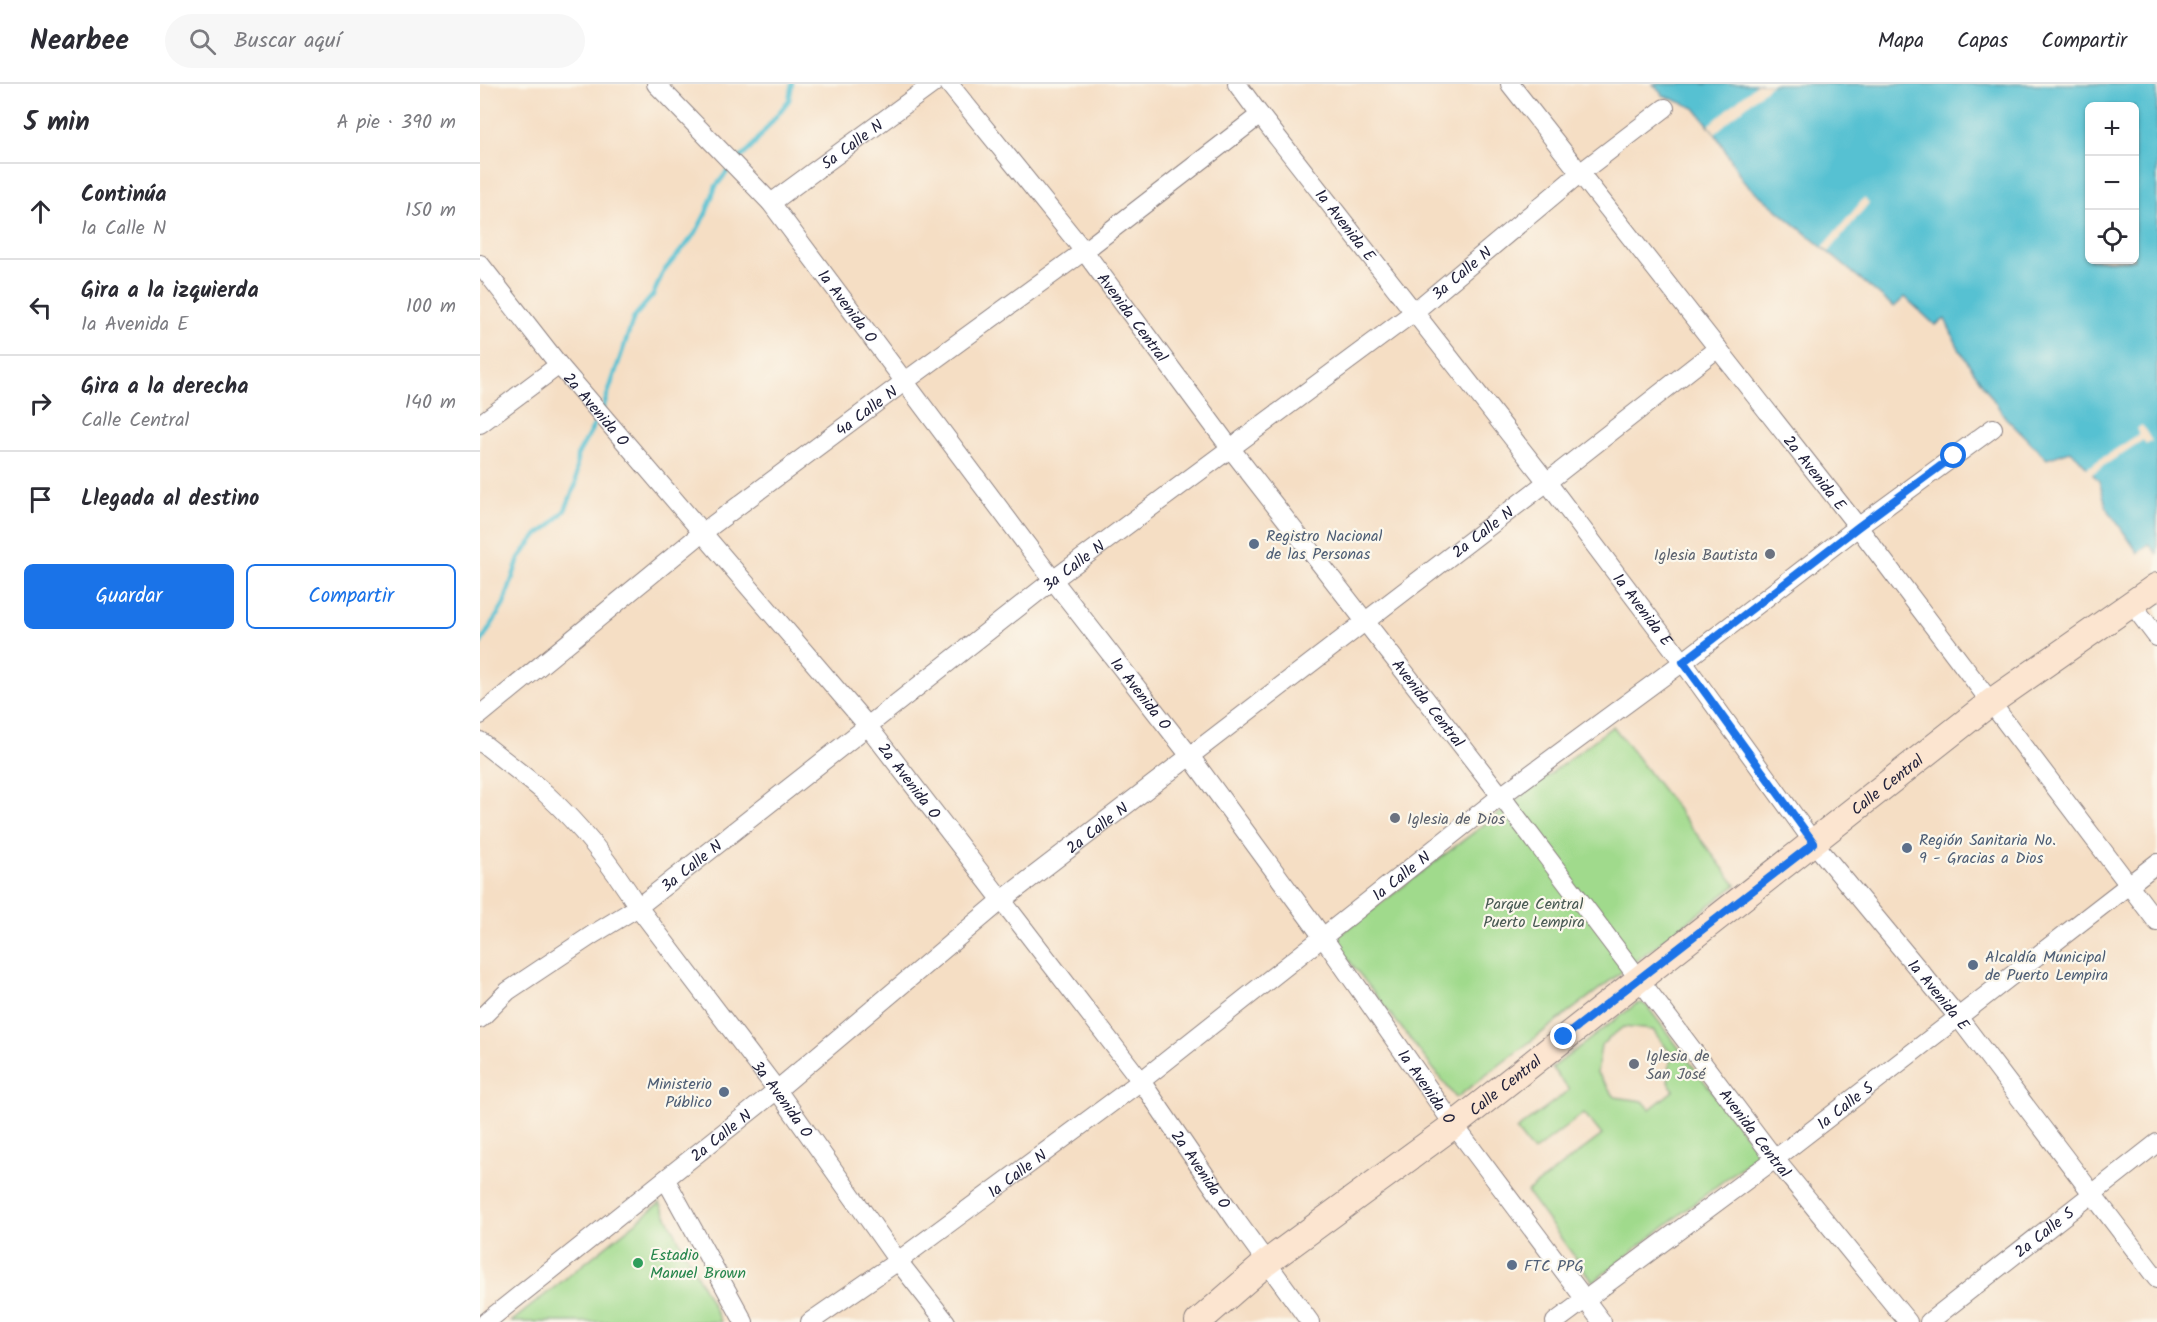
<!DOCTYPE html>
<html lang="es">
<meta charset="utf-8">
<style>
body{margin:0;font-family:Kalam,sans-serif;background:#f7f7f7;color:#2b2b33}
.controls{position:absolute;right:18px;top:18px;display:grid;overflow:hidden;border-radius:9px;box-shadow:0 2px 4px #0004}
.controls button{width:54px;height:54px;display:grid;place-items:center;padding:0;border:0;border-bottom:2px solid #e1e1e2;background:#fff;color:#2b2b33;font:30px sans-serif}
.stop{position:absolute;width:18px;height:18px;margin:-14px;border:4px solid #1a73e8;border-radius:50%;background:#fff}
.stop.end{background:#1a73e8;border-color:#fff;box-shadow:0 2px 6px #0008}
.list{margin:0;padding:0;list-style:none}
h2{display:flex;justify-content:space-between;align-items:center;height:78px;margin:0;padding:0 24px;font-size:26px}
h2 small{font-size:20px;font-weight:400;color:#7c7c81}
.list li{display:grid;grid-template-columns:39px 1fr auto;gap:18px;align-items:center;box-sizing:border-box;height:96px;padding:0 24px;border-top:2px solid #e1e1e2}
.list b{display:block;font-size:22px;white-space:nowrap}
.list p{margin:0;font-size:20px;white-space:nowrap;color:#7c7c81}
.list em{font-size:20px;font-style:normal;color:#7c7c81}
.actions{display:flex;gap:12px;padding:18px 24px}
.actions a{flex:1;padding:14px 0;border:2px solid #1a73e8;border-radius:9px;text-align:center;font-size:21px;color:#1a73e8}
.actions .main{background:#1a73e8;color:#fff}
.icon{flex:none;width:33px;height:33px;fill:none;stroke:currentColor;stroke-width:2;stroke-linecap:round;stroke-linejoin:round}
.map{position:relative;flex:none;width:1677px;height:1238px;overflow:hidden}
header{display:flex;align-items:center;gap:36px;box-sizing:border-box;height:84px;padding:0 30px;background:#fff;border-bottom:2px solid #e1e1e2}
header strong{font-size:28px}
nav{display:flex;gap:33px;margin-inline-start:auto;font-size:21px}
.search{width:420px;height:54px;background:#f7f7f7;display:flex;align-items:center;gap:15px;box-sizing:border-box;padding:0 21px;border-radius:33px;color:#7c7c81;font-size:22px}
main{display:flex}
aside{flex:1;background:#fff}
.map>svg:first-child{display:block}
</style>
<header>
<strong>Nearbee</strong>
<div class="search"><svg class="icon" aria-label="search" viewBox="0 0 24 24"><circle cx="10" cy="10" r="6"/><path d="M15 15l6 6"/></svg>Buscar aquí</div>
<nav><a>Mapa</a><a>Capas</a><a>Compartir</a></nav>
</header>
<main>
<aside>
<h2>5 min<small>A pie · 390 m</small></h2>
<ul class="list">
<li><svg class="icon" aria-label="ahead" viewBox="0 0 24 24"><path d="M12 20V5M6 11l6-6 6 6"/></svg><div><b>Continúa</b><p>1a Calle N</p></div><em>150 m</em></li>
<li><svg class="icon" aria-label="left" viewBox="0 0 24 24"><path d="M17 20v-9H6M10 6l-5 5 5 5"/></svg><div><b>Gira a la izquierda</b><p>1a Avenida E</p></div><em>100 m</em></li>
<li><svg class="icon" aria-label="right" viewBox="0 0 24 24"><path d="M7 20v-9h11M14 6l5 5-5 5"/></svg><div><b>Gira a la derecha</b><p>Calle Central</p></div><em>140 m</em></li>
<li><svg class="icon" aria-label="arrive" viewBox="0 0 24 24"><path d="M6 21V4h12l-3 4 3 4H6"/></svg><div><b>Llegada al destino</b></div></li>
</ul>
<div class="actions"><a class="main">Guardar</a><a>Compartir</a></div>
</aside>
<div class="map">
<svg width="1677" height="1238" viewBox="0 0 1677 1238">
<rect width="100%" height="100%" fill="#fbf7ec"/>
<filter id="ink" filterUnits="userSpaceOnUse"><feTurbulence type="fractalNoise" baseFrequency=".0167" numOctaves="2"/><feDisplacementMap in="SourceGraphic" scale="12" xChannelSelector="R" yChannelSelector="G"/><feConvolveMatrix kernelMatrix="1 2 1 2 8 2 1 2 1" color-interpolation-filters="sRGB"/></filter>
<filter id="wash" filterUnits="userSpaceOnUse"><feTurbulence type="fractalNoise" baseFrequency=".008" numOctaves="4" result="noise"/><feDisplacementMap in="SourceGraphic" scale="24" xChannelSelector="R" yChannelSelector="G"/><feGaussianBlur stdDeviation="1.35" result="paint"/><feColorMatrix in="noise" values="0 0 0 0 0 0 0 0 0 0 0 0 0 0 0 0 0 1.4 0 .05"/><feComposite in="paint" operator="in"/></filter>
<g filter="url(#wash)">
<rect width="100%" height="100%" fill="#f5dec4"/>
<path fill="#a0da8c" stroke="#617e64" stroke-width="1.5" fill-rule="evenodd" d="M1133,642L1256,801L976,1014L853,856Z
M1162,919L1167,922L1279,1069L1113,1198L1047,1108L1122,1051L1104,1029L1053,1068L1036,1046L1089,1006L1072,984L1156,920ZM1143,943L1173,946L1191,970L1188,998L1194,1006L1170,1025L1163,1017L1135,1013L1117,989L1121,961Z
M180,1119L241,1238H31Z"/>
<path fill="#56c1d2" stroke="#3c7286" stroke-width="1.5" fill-rule="evenodd" d="M1173,0H1677V470L1669,460L1658,469L1627,424L1619,397L1597,372L1590,367L1567,375L1525,333L1480,267L1465,235L1455,241L1425,213L1414,223L1264,98L1235,49L1215,24L1183,11ZM1610,22H1654V176H1610Z"/>
<path fill="#f5dec4" d="M1277,0H1292L1235,49L1229,41Z
M1384,114L1389,119L1349,168L1343,163Z
M1662,341L1672,357L1666,361L1663,356L1610,391L1605,385L1659,350L1656,345Z"/>
<g fill="none" stroke-linecap="round" stroke-linejoin="round">
<path stroke="#56c1d2" stroke-width="4.5" d="M257,77L271,64L309,16L312,0
M123,324L154,233L173,211L183,188L215,150L226,129L236,102L251,83
M0,560L24,520L39,474L56,452L71,441L85,426L96,400L97,372L118,334"/>
</g>
</g>
<g filter="url(#ink)">
<g fill="none" stroke-linecap="round" stroke-linejoin="round">
<g stroke="#8c8080" stroke-width="20">
<g id="street">
<path id="s1" d="M176,0L291,119L573,496L710,672L842,852L974,1041L1122,1238"/>
<path id="s2" d="M469,0L604,167L751,365L1021,712L1295,1075L1428,1238"/>
<path id="s3" d="M757,0L780,31L1067,398L1203,578L1334,759L1478,933L1677,1195"/>
<path id="s4" d="M1030,0L1372,435L1677,838"/>
<path id="s5" d="M291,119L453,0"/>
<path id="s6" d="M0,180L79,281L387,641L661,997L756,1136L830,1238"/>
<path d="M0,340L79,281"/>
<path d="M1652,520L1677,553"/>
<path id="s7" d="M0,631L222,449L424,298L604,167L780,31"/>
<path id="s8" d="M0,657C21,674 44,691 65,709C102,743 132,781 158,823L297,1006L418,1177L466,1238"/>
<path id="s9" d="M0,935L28,907L112,851L158,823L573,496L934,228L1100,89L1185,24"/>
<path d="M186,1096L264,1238"/>
<path id="s10" d="M6,1238L297,1006L521,817L1067,398L1238,264"/>
<path id="s11" d="M330,1238L418,1177L661,997L1021,712L1203,578L1378,443L1513,344"/>
<path id="s12" d="M1075,1238L1295,1075L1677,779"/>
<path id="s13" d="M1449,1238L1677,1059"/>
</g>
</g>
<g stroke="#8c8080" stroke-width="28">
<g id="secondary">
<path id="s14" d="M718,1238L786,1179L974,1041L1511,618L1677,502"/>
</g>
</g>
<use href="#street" stroke="#fff" stroke-width="18"/>
<use href="#secondary" stroke="#fce5d0" stroke-width="26"/>
</g>
</g>
<g fill="none" stroke-linecap="round" stroke-linejoin="round" filter="url(#ink)">
<path stroke="#1a73e8" stroke-width="8" d="M1084,953L1334,759L1203,578L1378,443L1474,372"/>
</g>
<g fill="#5c6f8a" stroke="#fbf7ec" stroke-width="2">
<circle cx="774" cy="460" r="6"/>
<circle cx="1427" cy="764" r="6"/>
<circle cx="1493" cy="881" r="6"/>
<circle cx="244" cy="1008" r="6"/>
<circle cx="1032" cy="1181" r="6"/>
</g>
<g fill="#6b7280" stroke="#fbf7ec" stroke-width="2">
<circle cx="1290" cy="470" r="6"/>
<circle cx="915" cy="734" r="6"/>
<circle cx="1154" cy="980" r="6"/>
</g>
<circle fill="#2e9e5b" stroke="#fbf7ec" stroke-width="2" cx="158" cy="1179" r="6"/>
<g text-anchor="middle" stroke-width="4.5" stroke-linejoin="round" paint-order="stroke">
<g font-size="16" fill="#22223b" stroke="#fbf7ec">
<text dy="6" stroke="none"><textPath href="#s5" startOffset="100">5a Calle N</textPath></text>
<text dy="6" stroke="none"><textPath href="#s3" startOffset="178">1a Avenida E</textPath></text>
<text dy="6" stroke="none"><textPath href="#s9" startOffset="1234">3a Calle N</textPath></text>
<text dy="6" stroke="none"><textPath href="#s1" startOffset="294">1a Avenida O</textPath></text>
<text dy="6" stroke="none"><textPath href="#s2" startOffset="297">Avenida Central</textPath></text>
<text dy="6" stroke="none"><textPath href="#s6" startOffset="186">2a Avenida O</textPath></text>
<text dy="6" stroke="none"><textPath href="#s7" startOffset="492">4a Calle N</textPath></text>
<text dy="6" stroke="none"><textPath href="#s4" startOffset="494">2a Avenida E</textPath></text>
<text dy="6" stroke="none"><textPath href="#s10" startOffset="1272">2a Calle N</textPath></text>
<text dy="6" stroke="none"><textPath href="#s9" startOffset="748">3a Calle N</textPath></text>
<text dy="6" stroke="none"><textPath href="#s3" startOffset="664">1a Avenida E</textPath></text>
<text dy="6" stroke="none"><textPath href="#s1" startOffset="780">1a Avenida O</textPath></text>
<text dy="6" stroke="none"><textPath href="#s2" startOffset="783">Avenida Central</textPath></text>
<text dy="6" stroke="none"><textPath href="#s6" startOffset="672">2a Avenida O</textPath></text>
<text dy="6" stroke="none"><textPath href="#s14" startOffset="874">Calle Central</textPath></text>
<text dy="6" stroke="none"><textPath href="#s10" startOffset="786">2a Calle N</textPath></text>
<text dy="6" stroke="none"><textPath href="#s9" startOffset="262">3a Calle N</textPath></text>
<text dy="6" stroke="none"><textPath href="#s11" startOffset="741">1a Calle N</textPath></text>
<text dy="6" stroke="none"><textPath href="#s3" startOffset="1150">1a Avenida E</textPath></text>
<text dy="6" stroke="none"><textPath href="#s14" startOffset="388">Calle Central</textPath></text>
<text dy="6" stroke="none"><textPath href="#s1" startOffset="1266">1a Avenida O</textPath></text>
<text dy="6" stroke="none"><textPath href="#s8" startOffset="471">3a Avenida O</textPath></text>
<text dy="6" stroke="none"><textPath href="#s12" startOffset="362">1a Calle S</textPath></text>
<text dy="6" stroke="none"><textPath href="#s2" startOffset="1323">Avenida Central</textPath></text>
<text dy="6" stroke="none"><textPath href="#s10" startOffset="300">2a Calle N</textPath></text>
<text dy="6" stroke="none"><textPath href="#s6" startOffset="1158">2a Avenida O</textPath></text>
<text dy="6" stroke="none"><textPath href="#s11" startOffset="255">1a Calle N</textPath></text>
<text dy="6" stroke="none"><textPath href="#s13" startOffset="146">2a Calle S</textPath></text>
</g>
<g font-size="16" fill="#4e5e75" stroke="#fbf7ec" text-anchor="start">
<text x="786" y="457">Registro Nacional<tspan x="786" dy="18">de las Personas</tspan></text>
<text x="1439" y="761">Región Sanitaria No.<tspan x="1439" dy="18">9 - Gracias a Dios</tspan></text>
<text x="1505" y="878">Alcaldía Municipal<tspan x="1505" dy="18">de Puerto Lempira</tspan></text>
<text x="232" y="1005" text-anchor="end">Ministerio<tspan x="232" dy="18">Público</tspan></text>
<text x="1044" y="1187">FTC PPG</text>
</g>
<g font-size="16" fill="#5b616d" stroke="#fbf7ec" text-anchor="start">
<text x="1278" y="476" text-anchor="end">Iglesia Bautista</text>
<text x="927" y="740">Iglesia de Dios</text>
<text x="1166" y="977">Iglesia de<tspan x="1166" dy="18">San José</tspan></text>
</g>
<g font-size="16" fill="#485953" stroke="#fbf7ec">
<text x="1054" y="825">Parque Central<tspan x="1054" dy="18">Puerto Lempira</tspan></text>
</g>
<g font-size="16" fill="#27864d" stroke="#fbf7ec" text-anchor="start">
<text x="170" y="1176">Estadio<tspan x="170" dy="18">Manuel Brown</tspan></text>
</g>
</g>
</svg>
<div class="controls">
<button>+</button>
<button>−</button>
<button><svg class="icon" aria-label="locate" viewBox="0 0 24 24"><circle cx="12" cy="12" r="6"/><path d="M12 2v4M12 18v4M2 12h4M18 12h4"/></svg></button>
</div>
<div class="stop" style="left:1474px;top:372px"></div>
<div class="stop end" style="left:1084px;top:953px"></div>
</div>
</main>
